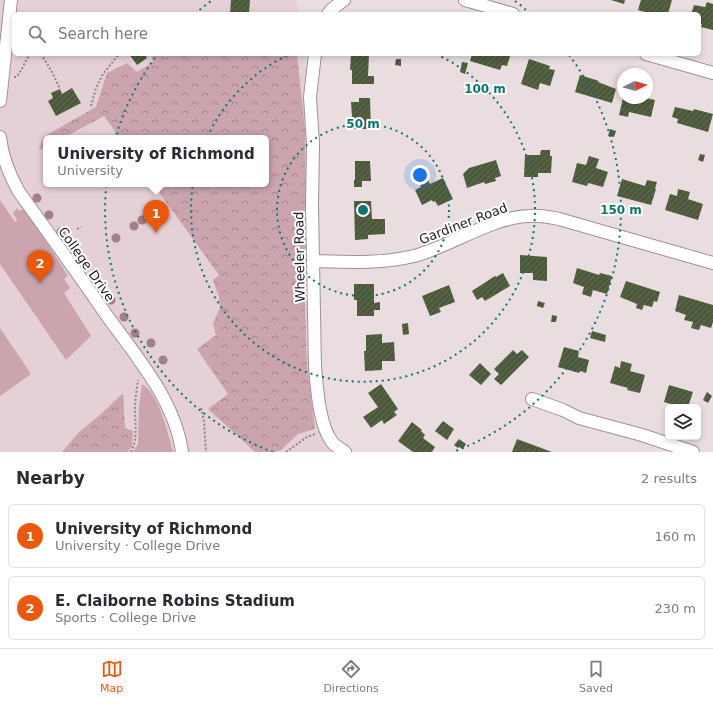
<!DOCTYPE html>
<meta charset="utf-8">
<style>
body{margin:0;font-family:"DejaVu Sans",sans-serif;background:#f7f7f7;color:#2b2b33}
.controls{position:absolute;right:12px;bottom:12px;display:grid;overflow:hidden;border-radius:6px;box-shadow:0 2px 6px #0003}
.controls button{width:36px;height:36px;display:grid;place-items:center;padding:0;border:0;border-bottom:1px solid #e1e1e2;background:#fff;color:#2b2b33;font:20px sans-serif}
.compass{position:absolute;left:617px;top:68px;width:36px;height:36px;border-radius:50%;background:#fff;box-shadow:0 2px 6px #0003;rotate:85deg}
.you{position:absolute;left:420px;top:175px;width:14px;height:14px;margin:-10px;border:3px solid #fff;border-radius:50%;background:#1a73e8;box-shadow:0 0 0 6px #1a73e833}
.badge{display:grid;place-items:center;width:26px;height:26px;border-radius:50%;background:#ea580c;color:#fff;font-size:13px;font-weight:700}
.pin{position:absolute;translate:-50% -33px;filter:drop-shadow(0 1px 2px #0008)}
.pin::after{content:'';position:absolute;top:21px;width:14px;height:12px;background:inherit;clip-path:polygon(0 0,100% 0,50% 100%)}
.popup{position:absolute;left:43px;top:135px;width:226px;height:52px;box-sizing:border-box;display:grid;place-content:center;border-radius:6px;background:#fff;filter:drop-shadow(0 1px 3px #0005);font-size:13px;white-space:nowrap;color:#7c7c81}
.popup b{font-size:15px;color:#2b2b33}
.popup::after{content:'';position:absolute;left:50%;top:100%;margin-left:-8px;border:8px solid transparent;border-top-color:#fff}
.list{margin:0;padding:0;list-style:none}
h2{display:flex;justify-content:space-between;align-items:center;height:52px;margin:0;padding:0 16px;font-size:17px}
h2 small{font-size:13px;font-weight:400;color:#7c7c81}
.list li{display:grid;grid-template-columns:26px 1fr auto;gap:12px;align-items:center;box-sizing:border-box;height:64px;margin:0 8px 8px;padding:0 8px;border:1px solid #e1e1e2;border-radius:6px}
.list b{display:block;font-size:15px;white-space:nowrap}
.list p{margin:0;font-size:13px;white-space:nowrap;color:#7c7c81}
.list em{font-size:13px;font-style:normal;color:#7c7c81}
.icon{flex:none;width:22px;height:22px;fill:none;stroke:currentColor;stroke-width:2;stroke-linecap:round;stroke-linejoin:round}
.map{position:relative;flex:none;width:713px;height:452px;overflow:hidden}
.search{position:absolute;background:#fff;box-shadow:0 2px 6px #0003;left:12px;right:12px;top:12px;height:44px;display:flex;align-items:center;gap:10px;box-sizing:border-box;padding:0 14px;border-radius:6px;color:#7c7c81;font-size:15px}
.sheet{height:196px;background:#fff}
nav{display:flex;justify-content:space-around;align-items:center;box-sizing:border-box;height:56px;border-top:1px solid #e1e1e2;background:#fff;font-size:11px;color:#7c7c81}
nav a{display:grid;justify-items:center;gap:2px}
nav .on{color:#ea580c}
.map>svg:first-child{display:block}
</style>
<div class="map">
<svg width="713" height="452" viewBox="0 0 713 452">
<defs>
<pattern id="forest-crowns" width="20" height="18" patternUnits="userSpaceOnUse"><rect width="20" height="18" fill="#cba4ae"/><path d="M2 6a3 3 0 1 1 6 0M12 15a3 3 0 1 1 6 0" fill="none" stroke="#a5858d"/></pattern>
<pattern id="building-hatch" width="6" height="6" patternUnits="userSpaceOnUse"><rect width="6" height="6" fill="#4d593b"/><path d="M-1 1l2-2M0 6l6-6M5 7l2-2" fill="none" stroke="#646d55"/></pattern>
</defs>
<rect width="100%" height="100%" fill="#e9dde0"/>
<path fill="#e5d0d5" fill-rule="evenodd" d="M0,0H296L300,14H14V54H305L310,98L315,367L333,443L332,452H0ZM46,138H266V184H46Z"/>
<path fill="#cba4ae" d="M0,200L15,222L17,220L13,213L17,208L19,211L25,208L68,276L64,279L70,288L64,293L91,336L66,360L0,264Z
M0,328L31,374L0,396Z
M142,384C159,394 168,433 173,452H133L138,444L139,406Z"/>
<path fill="url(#forest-crowns)" d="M151,54H158L166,57L170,54H297L305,130L306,233L305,304L307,365L315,429L298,434L281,450L275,452H255L208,409L228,394L197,349L216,335L213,324L220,307L219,297L213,280L219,275L153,184H266V138H120L104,116L63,138H46V147L39,150L43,137L96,107L107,73L127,63L137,72L153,62Z
M123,393L125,428L133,431L132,447L128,452H62L79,432L100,415Z"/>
<path fill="url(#building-hatch)" d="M231,0H250L249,14H230Z
M611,0H625L624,4Z
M641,0H672L668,14H652L638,10Z
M707,2L713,4V30L701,27L702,24H699V14H691L694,5L705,7Z
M129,54H145L147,58L137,65Z
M351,54H369L368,76H374V84H352V70H350Z
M472,54H503L510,56L507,66L502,65L500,70L470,61Z
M396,59H401V66L395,65Z
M529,59L550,66L549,69L555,70L550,86L540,83L538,90L521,84Z
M462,62L468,63L465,74L460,72Z
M580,75L599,81L598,82L616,89L612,103L575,92Z
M72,88L81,103L56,116L48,101L53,98L51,93L60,89L62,94Z
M359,98H370L371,129H354V117H352L351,102H359Z
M623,98H646L655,100L651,117L629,112L628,117L619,115Z
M675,107L693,111L694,109L713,114L708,132L677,123L678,119L672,117Z
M610,129L616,131L614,137L608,136Z
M541,150H550V156H552L551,173H538V177H524L525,155H540Z
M700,154L705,155L703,162L698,160Z
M589,156L599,159L596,168L608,172L603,187L588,183L587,186L572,182L577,163L586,165Z
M496,160L501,176L495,178L496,181L485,184L484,182L467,188L463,174L469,168Z
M355,161H370L371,181H362V187H354V180H355Z
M427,178L430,184L443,178L453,199L438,206L435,201L433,202L432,200L422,205L415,190L421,187L419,182Z
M622,179L645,186L647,180L657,182L655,189H656L651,205L617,196Z
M678,189L690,192L688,199L703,204L698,220L665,210L670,194L677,196Z
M354,201H371L372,219H385V234L368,235V239L355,240Z
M520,255L547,257V281L533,280V273H520Z
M577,268L599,275L600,273L612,276L607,294L593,290L591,297L582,294L584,287L573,283Z
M503,273L510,286L485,301L482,297L477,300L472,291L495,276L496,277Z
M626,281L660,292L657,302L654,301L652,307L644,305L642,310L636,308L637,304L620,297Z
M354,284H374V303L380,302V310H374V316H357V300H354Z
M449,285L455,302L439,308L441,312L430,316L422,296Z
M679,295L713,305V322L711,328L701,325L699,330L691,328L693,322L684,320L686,315L675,311Z
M538,301L545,303L543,308L537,306Z
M552,315L557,316L556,322H551Z
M408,323L409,334L403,335L402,324Z
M592,331L606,335L605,342L590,338Z
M382,334V343L394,342L395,361H382V370L365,371L364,351H366V335Z
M564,347L579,351L578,357L589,360L586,373L580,371L579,373L558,367Z
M513,350L517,354L522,350L529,357L501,385L494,379L499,374L494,369Z
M621,361L632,364L630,371L645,375L640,393L627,390L628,388L610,383L615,366L620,368Z
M480,363L491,374L481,385L469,375Z
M381,384L398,409L394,412L397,415L384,424L382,420L371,428L363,417L378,407L368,393Z
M669,385L693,392L688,407L677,404V406L664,402Z
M707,392L712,396L708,403L703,400Z
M443,421L454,429L447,440L435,431Z
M412,422L422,430L421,431L425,435L423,438L435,447L432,452H413L398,441Z
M459,439L466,444L463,449L459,447L458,448L454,445Z
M517,439L552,452H512Z"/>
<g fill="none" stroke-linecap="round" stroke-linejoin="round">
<g stroke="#9e9295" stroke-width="14">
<path id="minor" d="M465,0L513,14
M328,14L332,9L344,0
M315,54L310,97L313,144L312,205L315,367C317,388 319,425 332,442C335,446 341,449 345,452
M646,54L713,73
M0,101L11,0
M0,137C2,157 9,174 19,192C48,232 77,272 105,313C135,355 175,400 182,452
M314,261C347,262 382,264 414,256C451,246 492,217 529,216C539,215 549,217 559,219L713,263
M532,399L563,410L579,418L642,435L693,452"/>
</g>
<path stroke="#8d8486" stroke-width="2" stroke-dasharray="2 2" stroke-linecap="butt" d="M41,54L52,72L60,89
M14,77H16C23,70 24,61 31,54
M91,106L96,88L103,74L119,54
M77,229L81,227
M201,408L204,421L206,452
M131,452C138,439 135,423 135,408C135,399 137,389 138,380
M286,452L307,437L315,434"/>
<use href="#minor" stroke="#fff" stroke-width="12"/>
</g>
<g fill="#a27f8a">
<circle cx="37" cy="198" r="4.5"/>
<circle cx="49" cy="215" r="4.5"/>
<circle cx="142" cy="220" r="4.5"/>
<circle cx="134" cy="226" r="4.5"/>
<circle cx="61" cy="232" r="4.5"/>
<circle cx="116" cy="238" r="4.5"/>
<circle cx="74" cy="249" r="4.5"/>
<circle cx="87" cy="266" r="4.5"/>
<circle cx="99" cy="283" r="4.5"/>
<circle cx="111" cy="300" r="4.5"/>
<circle cx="124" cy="317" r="4.5"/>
<circle cx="135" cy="333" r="4.5"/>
<circle cx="151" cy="343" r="4.5"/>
<circle cx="163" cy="360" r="4.5"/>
</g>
<g fill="none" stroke="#0f766e" stroke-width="2" stroke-dasharray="2 4">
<circle cx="363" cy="210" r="86"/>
<path d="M436 54A172 172 0 1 1 290 54"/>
<path d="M273 452A258 258 0 0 1 157 55M195 14A258 258 0 0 1 211 1M515 1A258 258 0 0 1 531 14M569 55A258 258 0 0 1 453 452"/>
</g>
<g text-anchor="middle" stroke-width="4" stroke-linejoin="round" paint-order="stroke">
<g font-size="13" fill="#252021" stroke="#fff">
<text transform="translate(463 223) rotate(-21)" y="5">Gardiner Road</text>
<text transform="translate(299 257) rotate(-91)" y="5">Wheeler Road</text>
<text transform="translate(87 264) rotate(55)" y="5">College Drive</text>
</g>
</g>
<circle cx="363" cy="210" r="6" fill="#0f766e" stroke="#fff" stroke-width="2"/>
<g font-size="12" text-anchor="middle" font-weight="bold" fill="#0f766e" stroke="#fff" stroke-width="4" stroke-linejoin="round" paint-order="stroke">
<text x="485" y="93">100 m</text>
<text x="363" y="128">50 m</text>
<text x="621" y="214">150 m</text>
</g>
</svg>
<div class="controls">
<button><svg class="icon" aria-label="layers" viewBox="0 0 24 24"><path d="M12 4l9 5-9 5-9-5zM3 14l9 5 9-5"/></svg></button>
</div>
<svg class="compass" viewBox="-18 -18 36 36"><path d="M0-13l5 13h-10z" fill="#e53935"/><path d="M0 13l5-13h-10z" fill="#7c7c81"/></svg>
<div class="you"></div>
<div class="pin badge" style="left:156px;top:233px">1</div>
<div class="popup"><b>University of Richmond</b>University</div>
<div class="pin badge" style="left:40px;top:283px">2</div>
<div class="search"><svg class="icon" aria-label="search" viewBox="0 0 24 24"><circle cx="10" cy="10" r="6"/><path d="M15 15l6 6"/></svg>Search here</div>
</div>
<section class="sheet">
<h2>Nearby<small>2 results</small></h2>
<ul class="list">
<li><span class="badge">1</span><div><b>University of Richmond</b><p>University · College Drive</p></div><em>160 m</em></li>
<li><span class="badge">2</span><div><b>E. Claiborne Robins Stadium</b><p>Sports · College Drive</p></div><em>230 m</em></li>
</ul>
</section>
<nav>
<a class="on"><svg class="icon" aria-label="map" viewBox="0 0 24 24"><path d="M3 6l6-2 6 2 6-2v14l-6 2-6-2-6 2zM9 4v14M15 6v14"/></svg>Map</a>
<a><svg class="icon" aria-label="directions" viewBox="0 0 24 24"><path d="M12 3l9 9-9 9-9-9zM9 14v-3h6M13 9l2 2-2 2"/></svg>Directions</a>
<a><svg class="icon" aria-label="saved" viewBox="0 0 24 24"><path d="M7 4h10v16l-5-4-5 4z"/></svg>Saved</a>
</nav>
